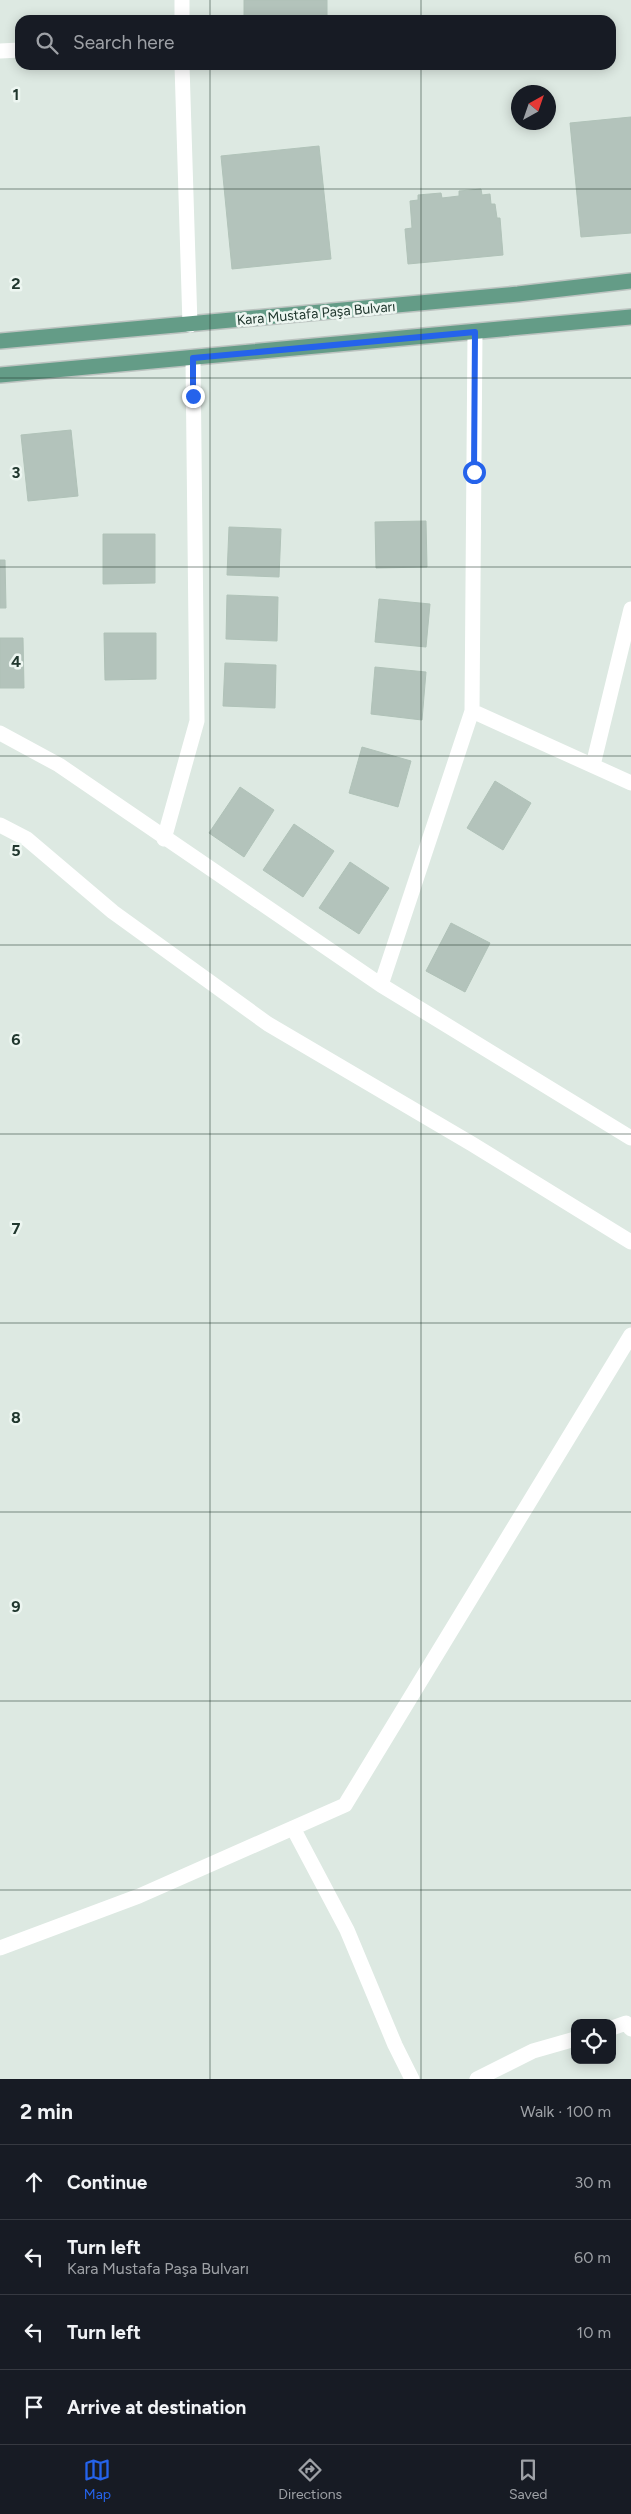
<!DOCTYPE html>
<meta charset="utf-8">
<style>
body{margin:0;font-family:Figtree,sans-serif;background:#20242c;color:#f1f3f6}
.controls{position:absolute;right:15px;bottom:15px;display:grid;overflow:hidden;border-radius:10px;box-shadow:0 2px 12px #0003}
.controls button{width:45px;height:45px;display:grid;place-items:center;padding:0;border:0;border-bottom:1px solid #363941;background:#171b24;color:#f1f3f6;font:25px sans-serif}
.compass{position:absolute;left:511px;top:85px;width:45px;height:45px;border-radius:50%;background:#171b24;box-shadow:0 2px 12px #0003;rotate:40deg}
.stop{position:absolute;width:15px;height:15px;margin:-11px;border:4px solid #2563eb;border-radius:50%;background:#fff}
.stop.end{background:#2563eb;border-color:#fff;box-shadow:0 1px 5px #0008}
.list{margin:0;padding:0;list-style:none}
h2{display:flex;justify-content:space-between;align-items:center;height:65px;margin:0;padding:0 20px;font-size:21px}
h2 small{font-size:16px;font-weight:400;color:#9ea1a6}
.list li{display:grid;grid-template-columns:32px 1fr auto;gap:15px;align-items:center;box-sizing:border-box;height:75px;padding:0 20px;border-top:1px solid #363941}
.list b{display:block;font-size:19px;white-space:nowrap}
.list p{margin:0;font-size:16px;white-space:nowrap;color:#9ea1a6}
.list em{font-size:16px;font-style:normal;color:#9ea1a6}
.icon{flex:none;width:28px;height:28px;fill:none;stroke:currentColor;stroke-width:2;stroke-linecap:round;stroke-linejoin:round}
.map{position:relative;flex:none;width:631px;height:2079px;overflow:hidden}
.search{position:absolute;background:#171b24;box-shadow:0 2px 12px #0003;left:15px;right:15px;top:15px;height:55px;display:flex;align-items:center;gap:12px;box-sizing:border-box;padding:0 18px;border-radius:15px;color:#9ea1a6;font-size:19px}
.sheet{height:365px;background:#171b24}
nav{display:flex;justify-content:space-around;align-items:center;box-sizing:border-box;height:70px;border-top:1px solid #363941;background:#171b24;font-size:14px;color:#9ea1a6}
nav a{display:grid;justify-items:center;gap:2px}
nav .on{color:#2563eb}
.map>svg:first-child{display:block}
</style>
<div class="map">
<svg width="631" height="2079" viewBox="0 0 631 2079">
<rect width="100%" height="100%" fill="#dde9e2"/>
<path fill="#b3c3bb" stroke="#b0c2b8" d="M244,0H327V20H244Z
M631,117V233L581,237L570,123Z
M319,146L331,259L232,269L221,156Z
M481,189L482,195L490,194L491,204H495L497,218H500L503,255L408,264L405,229L412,228L410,201L418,200V195L441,193L442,198L459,196V191Z
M71,430L78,496L28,501L21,435Z
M426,521L427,567L376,568L375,522Z
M229,527L281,529L279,577L227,575Z
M103,534H155V583L103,584Z
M0,560H5L6,608H0Z
M227,595L278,597L277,641L226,639Z
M379,599L430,604L426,647L375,642Z
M104,633H156V679L105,680Z
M0,638H23L24,688H0Z
M225,663L276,665L275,708L223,706Z
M375,667L426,672L422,720L371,714Z
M362,747L411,761L398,807L349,793Z
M495,781L531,803L503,850L467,828Z
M240,787L274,810L244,857L209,833Z
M294,824L334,851L303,897L263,870Z
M350,862L389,888L359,934L319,908Z
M451,923L490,943L465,992L426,971Z"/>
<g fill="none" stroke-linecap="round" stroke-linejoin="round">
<g stroke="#bcc3c0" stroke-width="18">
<path id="major" d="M0,341L518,294L631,281
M0,375L631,317"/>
</g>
<path stroke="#fff" stroke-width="15" d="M182,20V0
M0,51L20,50
M182,65L190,325
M472,711L631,783
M0,733L59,765L381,985L631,1138
M593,765L631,609
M0,825L27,839L113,912L268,1024L472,1144L631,1242
M164,839L197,721L193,358
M381,985L472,711L475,332
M293,1828L347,1930L395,2045L412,2079
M0,1948L139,1896L345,1805L631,1335
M612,2028L626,2023L631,2029
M477,2079L533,2051L575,2039"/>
<use href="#major" stroke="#649c87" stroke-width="15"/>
</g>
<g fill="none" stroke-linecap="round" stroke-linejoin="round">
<path stroke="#2563eb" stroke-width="6" d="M193,396V358L475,332L474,472"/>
</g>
<path fill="none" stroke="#20372e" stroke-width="1" stroke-opacity="0.55" d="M210,0V20M421,0V20M210,65V2079M421,65V2079M0,189H631M0,378H631M0,567H631M0,756H631M0,945H631M0,1134H631M0,1323H631M0,1512H631M0,1701H631M0,1890H631"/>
<g text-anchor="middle" stroke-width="5" stroke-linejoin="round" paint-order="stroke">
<g font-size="14" fill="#20372e" stroke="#edf6f1">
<text transform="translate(316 313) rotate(-5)" y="5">Kara Mustafa Paşa Bulvarı</text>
</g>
</g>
<g font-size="16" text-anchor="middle" font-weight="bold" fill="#20372e" stroke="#edf6f1" stroke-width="5" stroke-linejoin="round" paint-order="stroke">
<text x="16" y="100">1</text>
<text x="16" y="289">2</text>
<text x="16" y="478">3</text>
<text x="16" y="667">4</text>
<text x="16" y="856">5</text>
<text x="16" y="1045">6</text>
<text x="16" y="1234">7</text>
<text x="16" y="1423">8</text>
<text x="16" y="1612">9</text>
</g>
</svg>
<div class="controls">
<button><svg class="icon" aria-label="locate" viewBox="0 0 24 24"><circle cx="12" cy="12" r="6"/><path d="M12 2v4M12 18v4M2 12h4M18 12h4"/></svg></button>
</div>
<svg class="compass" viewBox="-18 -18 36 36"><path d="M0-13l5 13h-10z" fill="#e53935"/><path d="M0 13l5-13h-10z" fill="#9ea1a6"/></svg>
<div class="stop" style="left:474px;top:472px"></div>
<div class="stop end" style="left:193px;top:396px"></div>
<div class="search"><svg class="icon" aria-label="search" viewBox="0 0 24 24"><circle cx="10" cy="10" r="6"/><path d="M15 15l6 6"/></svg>Search here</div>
</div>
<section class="sheet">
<h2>2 min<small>Walk · 100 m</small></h2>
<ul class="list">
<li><svg class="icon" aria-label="ahead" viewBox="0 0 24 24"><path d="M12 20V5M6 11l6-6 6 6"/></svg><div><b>Continue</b></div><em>30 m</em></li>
<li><svg class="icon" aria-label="left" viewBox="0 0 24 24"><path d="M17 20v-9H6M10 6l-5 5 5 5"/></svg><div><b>Turn left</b><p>Kara Mustafa Paşa Bulvarı</p></div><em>60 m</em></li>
<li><svg class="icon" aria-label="left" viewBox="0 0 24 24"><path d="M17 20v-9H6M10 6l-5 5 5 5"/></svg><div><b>Turn left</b></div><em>10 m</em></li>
<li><svg class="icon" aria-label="arrive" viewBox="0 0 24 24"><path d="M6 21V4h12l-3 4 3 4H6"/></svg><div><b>Arrive at destination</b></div></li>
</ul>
</section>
<nav>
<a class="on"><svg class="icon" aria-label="map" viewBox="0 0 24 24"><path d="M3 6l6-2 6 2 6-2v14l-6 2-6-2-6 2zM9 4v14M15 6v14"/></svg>Map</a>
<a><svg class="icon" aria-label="directions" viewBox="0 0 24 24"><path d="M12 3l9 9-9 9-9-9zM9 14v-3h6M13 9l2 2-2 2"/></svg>Directions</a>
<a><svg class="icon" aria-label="saved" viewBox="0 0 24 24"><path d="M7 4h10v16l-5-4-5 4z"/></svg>Saved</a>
</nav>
